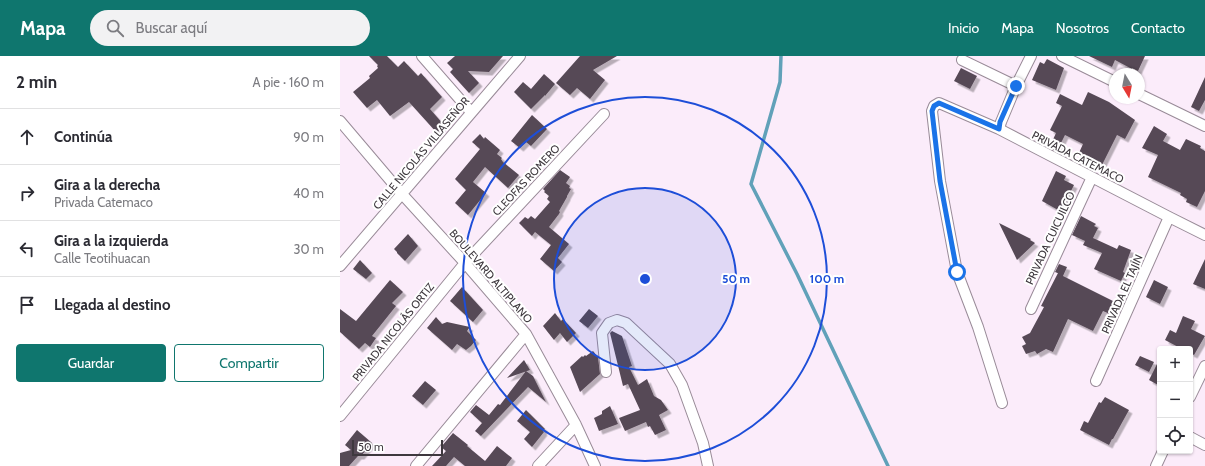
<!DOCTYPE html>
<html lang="es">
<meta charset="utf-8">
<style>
body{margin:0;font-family:Cabin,sans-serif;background:#f2f2f3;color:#2b2b33}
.controls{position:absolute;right:12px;bottom:12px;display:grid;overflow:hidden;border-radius:4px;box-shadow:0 1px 3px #0004}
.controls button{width:36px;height:36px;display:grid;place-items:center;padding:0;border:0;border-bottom:1px solid #e1e1e2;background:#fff;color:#2b2b33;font:20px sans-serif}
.compass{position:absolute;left:769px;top:12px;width:36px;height:36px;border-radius:50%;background:#fff;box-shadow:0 1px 3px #0004;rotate:170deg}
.scale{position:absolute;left:12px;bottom:10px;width:91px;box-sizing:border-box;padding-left:4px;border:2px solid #3e383e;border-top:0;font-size:11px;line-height:14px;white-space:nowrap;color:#3e383e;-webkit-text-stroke:3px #fff;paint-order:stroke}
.stop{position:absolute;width:12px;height:12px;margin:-9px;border:3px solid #1a73e8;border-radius:50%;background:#fff}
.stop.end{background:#1a73e8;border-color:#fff;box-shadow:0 1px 4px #0008}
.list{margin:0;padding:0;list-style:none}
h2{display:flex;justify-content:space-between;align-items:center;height:52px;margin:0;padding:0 16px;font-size:17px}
h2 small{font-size:13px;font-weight:400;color:#7c7c81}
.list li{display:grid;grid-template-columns:26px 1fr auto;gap:12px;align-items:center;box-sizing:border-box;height:56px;padding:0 16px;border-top:1px solid #e1e1e2}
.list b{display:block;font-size:15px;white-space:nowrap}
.list p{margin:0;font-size:13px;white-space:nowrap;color:#7c7c81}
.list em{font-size:13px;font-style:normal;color:#7c7c81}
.actions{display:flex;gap:8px;padding:12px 16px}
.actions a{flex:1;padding:9px 0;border:1px solid #0f766e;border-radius:4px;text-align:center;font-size:14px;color:#0f766e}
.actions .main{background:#0f766e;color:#fff}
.icon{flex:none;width:22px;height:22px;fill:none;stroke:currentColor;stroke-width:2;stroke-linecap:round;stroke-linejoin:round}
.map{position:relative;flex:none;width:865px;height:410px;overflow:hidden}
header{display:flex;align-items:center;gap:24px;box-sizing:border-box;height:56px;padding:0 20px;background:#0f766e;color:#fff}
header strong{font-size:19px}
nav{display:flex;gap:22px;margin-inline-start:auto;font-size:14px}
.search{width:280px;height:36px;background:#f2f2f3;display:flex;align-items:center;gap:10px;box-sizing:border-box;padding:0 14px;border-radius:22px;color:#7c7c81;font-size:15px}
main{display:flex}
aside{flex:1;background:#fff}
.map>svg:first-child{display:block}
</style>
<header>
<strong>Mapa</strong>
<div class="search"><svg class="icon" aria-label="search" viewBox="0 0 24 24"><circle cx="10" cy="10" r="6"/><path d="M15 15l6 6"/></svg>Buscar aquí</div>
<nav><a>Inicio</a><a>Mapa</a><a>Nosotros</a><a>Contacto</a></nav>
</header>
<main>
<aside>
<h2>2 min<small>A pie · 160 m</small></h2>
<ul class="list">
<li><svg class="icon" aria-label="ahead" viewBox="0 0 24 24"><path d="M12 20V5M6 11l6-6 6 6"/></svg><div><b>Continúa</b></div><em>90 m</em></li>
<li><svg class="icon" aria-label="right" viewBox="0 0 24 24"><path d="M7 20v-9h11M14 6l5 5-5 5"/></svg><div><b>Gira a la derecha</b><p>Privada Catemaco</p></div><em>40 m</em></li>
<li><svg class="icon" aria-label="left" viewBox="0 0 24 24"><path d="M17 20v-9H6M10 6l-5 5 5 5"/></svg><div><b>Gira a la izquierda</b><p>Calle Teotihuacan</p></div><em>30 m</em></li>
<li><svg class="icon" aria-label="arrive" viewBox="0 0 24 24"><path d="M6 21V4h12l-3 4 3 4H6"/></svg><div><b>Llegada al destino</b></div></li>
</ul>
<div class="actions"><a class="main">Guardar</a><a>Compartir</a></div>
</aside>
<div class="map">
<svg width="865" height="410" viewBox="0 0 865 410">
<defs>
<filter id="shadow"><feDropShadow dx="3.5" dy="3.5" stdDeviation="0" flood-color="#0004"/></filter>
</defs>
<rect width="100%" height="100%" fill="#fbecfa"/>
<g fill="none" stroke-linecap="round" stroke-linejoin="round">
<path stroke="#61a1b9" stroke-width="3.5" d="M441,0L440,26L411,128L457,218L548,410"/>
</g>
<path fill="#574a56" filter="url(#shadow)" d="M29,0H47L58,11L64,5L78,20L81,17L102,41L90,53L104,69L97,77L69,46L50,60L37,44L27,52L13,36L30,22L29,20L38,12L37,10L38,9Z
M115,0H163L149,16L128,15L139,27L129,37L110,16L113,13L107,7Z
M240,0H277L253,14L265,24L250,43L237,32L230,39L216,27Z
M749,0H805L798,15L792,12V13L775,4L772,11Z
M707,3L724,12L716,34L692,24L700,6L704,8Z
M621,12L637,20L630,33L614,25Z
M204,18L215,28L205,40V39L191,53L174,36L183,26L191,33Z
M865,21V44L859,55L851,51Z
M748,36L769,46L795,64L785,83L777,79L761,111L738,99L743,88L725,79L717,95L709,92L716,77L710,74L722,50L716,47L720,38L742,49Z
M192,59L207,73L191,90L186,86L180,92L171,85Z
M814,70L827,78L823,85L840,94L846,83L861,90L860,92L865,95V135L857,151L846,146L847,143L840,139L841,137L808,121L818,99L802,92Z
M140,78L144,83L145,81L160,94L157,98L162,102L161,103L163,106L179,119L168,132L145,111L133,126L146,137L128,159L115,147L126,134L115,123L140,93L132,86Z
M220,114L230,121L226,127L230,130L229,132L231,133L227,140V141L219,155L220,156L219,158L209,171L229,188L218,202L222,206L214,215L200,203L211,189L195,176L192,180L179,167L185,161L188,163L191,160L195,163L210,146L207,143L209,140L204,136L205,135L203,133Z
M716,115L726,120L724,124L734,129L725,147L723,148L721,153L719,152L718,154L702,145Z
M741,160L756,168L754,170L758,172L753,182L777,193L779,189L791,194L783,216L785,217L781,225L754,213L762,197L743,189L745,185L732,179Z
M659,167L691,183L690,184L695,187L677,204Z
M68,178L78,190L65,205L57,197V196L54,193Z
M865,203V233L853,228Z
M20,204L32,217L26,223L13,213Z
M719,208L727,211L723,220L775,246L770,258L763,255L753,275L728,263L713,296L706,293L697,298L695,295L686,298L682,290L686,288L682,281L690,277L704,251L701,250L718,217L720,218L715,216Z
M50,224L63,236L52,247L56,250L32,280L36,282L30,291L25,287L19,293L0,276V253L16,265Z
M814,224L828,231L820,248L806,241Z
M122,231L143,254L133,266L110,245Z
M249,253L258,260L248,272L239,265Z
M215,257L221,265L223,263L236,277L227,286L220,277L214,284L203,270Z
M843,260L855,265L851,273L865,280L854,299L850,297V293H842L825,284L830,274L836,277Z
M96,261L102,268L107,266L130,271L127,275L136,284L131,290L126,294L117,288L112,294L87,272Z
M272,275L282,280L292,310L289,311L298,329L307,323L314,340L321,344L328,354L319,359L326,374L315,379L310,370L308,371L306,366L285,375L279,362L300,354L288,328L283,330L270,277Z
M253,295L258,301L260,318L240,336L230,311L242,300L243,301L245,299L246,300Z
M800,300L814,306L809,316L795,309Z
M820,302V330L809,324Z
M184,304L190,314L167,322Z
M186,315L193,320L206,346L188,331L141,380L135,375L142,367L130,356L136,349L149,359L158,348L160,349Z
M85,325L96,334L83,349L72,340Z
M765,341L789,354L773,383H772L769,389L740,374L744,365L748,367L759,346L761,347Z
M270,350L278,368L259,375L254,362L262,358V355Z
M186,354L205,373L203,375L204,376L192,391L184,383L190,376L177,365Z
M17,374L32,387L21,400H18L9,410H0V397L11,394L5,389Z
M113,377L128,389L127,390L145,405L157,390L172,402L166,410H125L114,401L106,410H92L106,395L101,391Z"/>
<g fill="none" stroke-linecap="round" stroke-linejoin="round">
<g stroke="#998b98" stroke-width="12">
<path id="minor" d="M82,0L131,56
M722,0L775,26
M622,4L676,30
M799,38L865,70
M0,65L62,138L125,207L186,278L236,369L255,410
M659,73L661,66L676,30L691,0
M0,210L180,0
M691,253L752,121
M266,316L262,277L269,267L277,264L286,267L330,308L342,329L363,387L368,410
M756,325L829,161
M850,341L865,310
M662,347L638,271L617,216L600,125L592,55L594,50L599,47L659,73L829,161L865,179
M0,360L125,207L264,58
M850,381L865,389
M76,410L186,278
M198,410L236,369
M816,410L823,395"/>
</g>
<use href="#minor" stroke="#fff" stroke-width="10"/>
</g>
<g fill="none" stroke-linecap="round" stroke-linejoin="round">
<path stroke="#1a73e8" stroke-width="5" d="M617,216L600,125L592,55L594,50L599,47L659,73L660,66L676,30"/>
</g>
<circle cx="305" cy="223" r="91" fill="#1d4ed8" fill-opacity=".12"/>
<g fill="none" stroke="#1d4ed8" stroke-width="2">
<circle cx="305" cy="223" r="91"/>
<circle cx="305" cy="223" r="182"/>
</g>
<g text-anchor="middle" stroke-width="4" stroke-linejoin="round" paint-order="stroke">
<g font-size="11" fill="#3e383e" stroke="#fff">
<text transform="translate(81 97) rotate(-50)" y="4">CALLE NICOLÁS VILLASEÑOR</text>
<text transform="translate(738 101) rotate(27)" y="4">PRIVADA CATEMACO</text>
<text transform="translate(186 124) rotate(-47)" y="4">CLEOFAS ROMERO</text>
<text transform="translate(710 182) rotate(-65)" y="4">PRIVADA CUICUILCO</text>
<text transform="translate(151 220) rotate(49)" y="4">BOULEVARD ALTIPLANO</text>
<text transform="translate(782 238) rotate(-66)" y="4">PRIVADA EL TAJÍN</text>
<text transform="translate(53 276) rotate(-51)" y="4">PRIVADA NICOLÁS ORTIZ</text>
</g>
</g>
<circle cx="305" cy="223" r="6" fill="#1d4ed8" stroke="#fff" stroke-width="2"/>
<g font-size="12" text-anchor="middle" font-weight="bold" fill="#1d4ed8" stroke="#fff" stroke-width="4" stroke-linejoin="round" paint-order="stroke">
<text x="396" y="227">50 m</text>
<text x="487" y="227">100 m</text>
</g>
</svg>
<div class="controls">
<button>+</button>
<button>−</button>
<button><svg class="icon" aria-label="locate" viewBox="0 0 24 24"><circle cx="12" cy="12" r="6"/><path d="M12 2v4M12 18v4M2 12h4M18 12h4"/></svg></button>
</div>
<svg class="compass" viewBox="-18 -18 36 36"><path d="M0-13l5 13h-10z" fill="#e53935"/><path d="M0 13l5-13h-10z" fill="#7c7c81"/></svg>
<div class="scale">50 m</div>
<div class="stop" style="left:617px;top:216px"></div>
<div class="stop end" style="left:676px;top:30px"></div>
</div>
</main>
